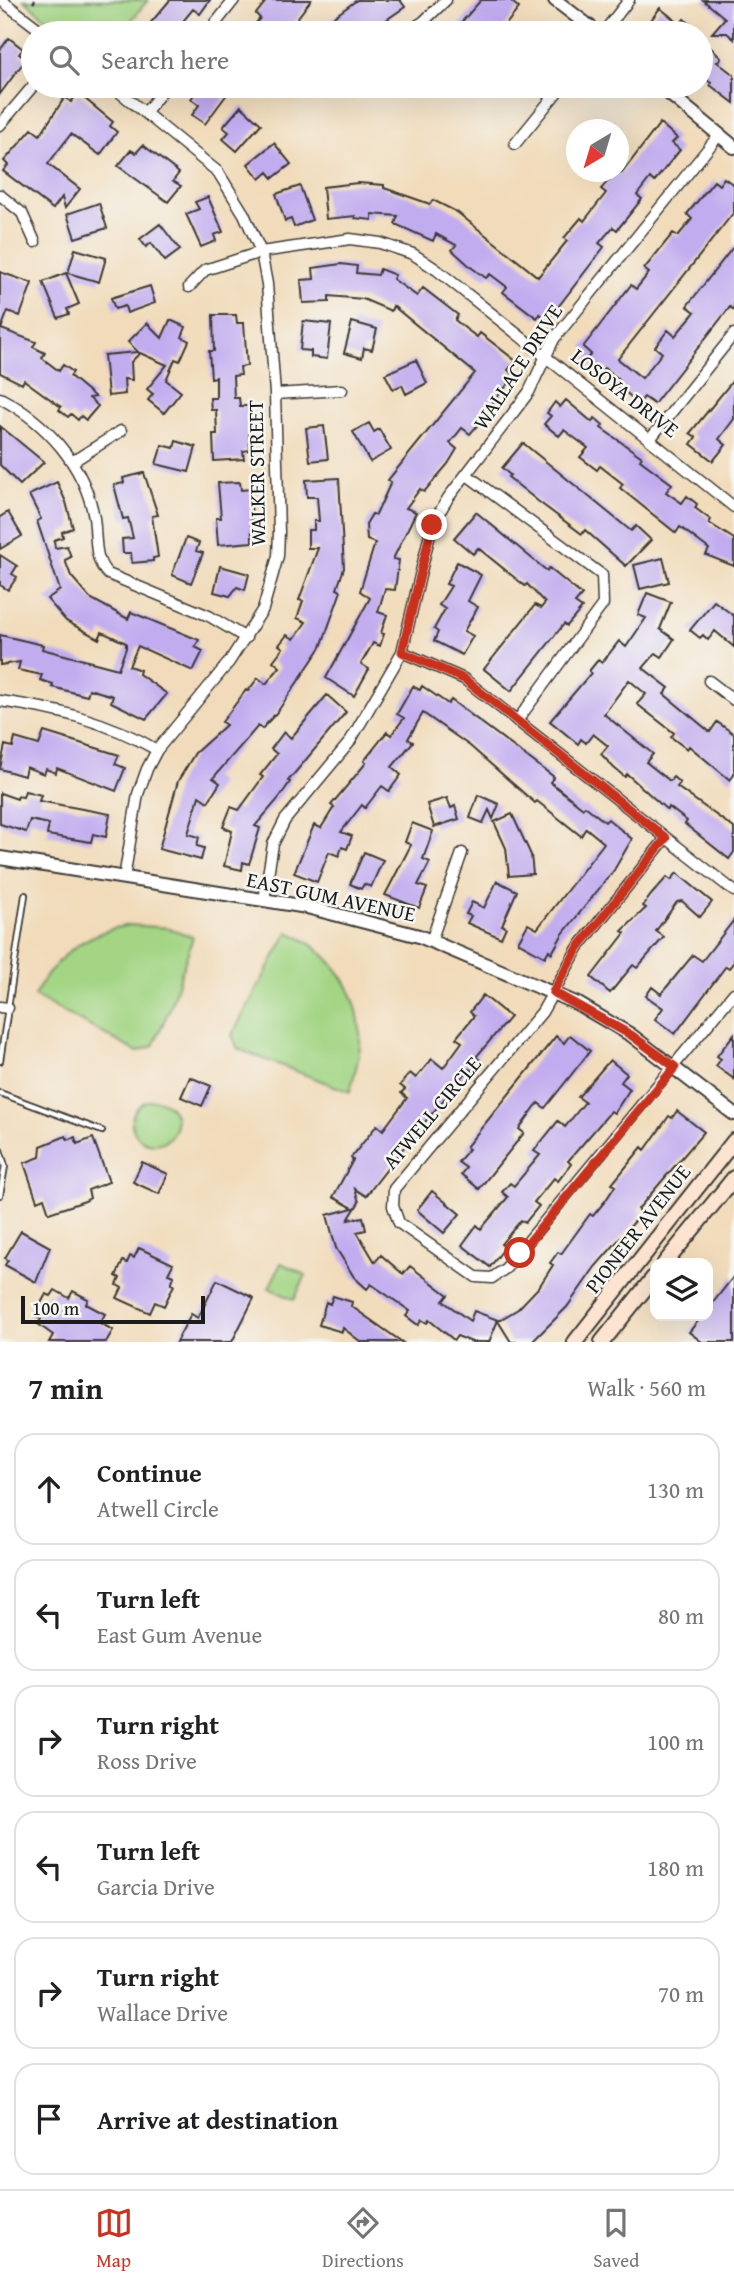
<!DOCTYPE html>
<meta charset="utf-8">
<style>
body{margin:0;font-family:"Gentium Book Plus",serif;background:#f6f6f6;color:#202124}
.controls{position:absolute;right:21px;bottom:21px;display:grid;overflow:hidden;border-radius:14px;box-shadow:0 7px 28px #0002}
.controls button{width:63px;height:63px;display:grid;place-items:center;padding:0;border:0;border-bottom:2px solid #e0e0e0;background:#fff;color:#202124;font:35px sans-serif}
.compass{position:absolute;left:566px;top:119px;width:63px;height:63px;border-radius:50%;background:#fff;box-shadow:0 7px 28px #0002;rotate:218deg}
.scale{position:absolute;left:21px;bottom:18px;width:184px;box-sizing:border-box;padding-left:7px;border:4px solid #1c1c1c;border-top:0;font-size:19px;line-height:24px;white-space:nowrap;color:#1c1c1c;-webkit-text-stroke:5px #f6f6f2;paint-order:stroke}
.stop{position:absolute;width:21px;height:21px;margin:-16px;border:5px solid #c8321e;border-radius:50%;background:#fff}
.stop.end{background:#c8321e;border-color:#fff;box-shadow:0 2px 7px #0008}
.list{margin:0;padding:0;list-style:none}
h2{display:flex;justify-content:space-between;align-items:center;height:91px;margin:0;padding:0 28px;font-size:30px}
h2 small{font-size:23px;font-weight:400;color:#757577}
.list li{display:grid;grid-template-columns:46px 1fr auto;gap:21px;align-items:center;box-sizing:border-box;height:112px;margin:0 14px 14px;padding:0 14px;border:2px solid #e0e0e0;border-radius:21px}
.list b{display:block;font-size:26px;white-space:nowrap}
.list p{margin:0;font-size:23px;white-space:nowrap;color:#757577}
.list em{font-size:23px;font-style:normal;color:#757577}
.icon{flex:none;width:38px;height:38px;fill:none;stroke:currentColor;stroke-width:2;stroke-linecap:round;stroke-linejoin:round}
.map{position:relative;flex:none;width:734px;height:1342px;overflow:hidden}
.search{position:absolute;background:#fff;box-shadow:0 7px 28px #0002;left:21px;right:21px;top:21px;height:77px;display:flex;align-items:center;gap:18px;box-sizing:border-box;padding:0 24px;border-radius:38px;color:#757577;font-size:26px}
.sheet{height:847px;background:#fff}
nav{display:flex;justify-content:space-around;align-items:center;box-sizing:border-box;height:98px;border-top:2px solid #e0e0e0;background:#fff;font-size:19px;color:#757577}
nav a{display:grid;justify-items:center;gap:4px}
nav .on{color:#c8321e}
.map>svg:first-child{display:block}
</style>
<div class="map">
<svg width="734" height="1342" viewBox="0 0 734 1342">
<rect width="100%" height="100%" fill="#f6f6f2"/>
<filter id="ink" filterUnits="userSpaceOnUse"><feTurbulence type="fractalNoise" baseFrequency=".0143" numOctaves="2"/><feDisplacementMap in="SourceGraphic" scale="14" xChannelSelector="R" yChannelSelector="G"/><feConvolveMatrix kernelMatrix="1 2 1 2 8 2 1 2 1" color-interpolation-filters="sRGB"/></filter>
<filter id="wash" filterUnits="userSpaceOnUse"><feTurbulence type="fractalNoise" baseFrequency=".00686" numOctaves="4" result="noise"/><feDisplacementMap in="SourceGraphic" scale="28" xChannelSelector="R" yChannelSelector="G"/><feGaussianBlur stdDeviation="1.57" result="paint"/><feColorMatrix in="noise" values="0 0 0 0 0 0 0 0 0 0 0 0 0 0 0 0 0 1.4 0 .05"/><feComposite in="paint" operator="in"/></filter>
<g filter="url(#wash)">
<rect width="100%" height="100%" fill="#f1dbba"/>
<path fill="#a3d584" stroke="#607850" stroke-width="2" d="M24,0H148L121,33H64Z
M129,925L169,928L193,937L170,1008L153,1046L137,1052L34,996C56,956 84,933 129,925Z
M288,932C332,950 363,995 360,1044C359,1060 354,1076 350,1092L238,1049L232,1035Z
M132 1122a22 22 0 1 1 44 0a22 22 0 1 1-44 0Z
M281,1263L306,1275L294,1300L269,1288Z"/>
<g id="blocks">
<path fill="#c1acef" d="M170,0H210L200,14L193,9L179,26L188,33H142Z
M267,0H311L286,33H248L260,18L256,14Z
M357,0H400L405,7L367,33H312Z
M481,0H510L519,8L499,33H467L458,26Z
M703,0H734V39L727,33H712L725,18Z
M660,8L680,24L684,19L701,33H654L646,27Z
M9,38L23,49L19,54L26,59L0,94V50Z
M701,38L721,58L717,62L734,75V103L710,85L711,83L701,74Z
M200,86H233L205,124L192,115L199,105L191,99Z
M78,93L113,122L110,126L117,132L100,155L71,134L48,164L80,189L65,208L62,197L53,209L3,171L8,165L4,161L32,129L40,135L65,97L71,102Z
M241,106L261,124L237,151L223,139L229,132L223,127Z
M660,123L677,138L672,143L680,150L654,182L650,178L637,195L642,199L617,230L613,227L599,243L604,247L548,320L540,314L537,318L503,292L507,287L490,274L486,278L472,268L452,250L456,245L436,234L433,241L395,224L398,216L372,214V220L355,218V216L326,219L323,187L358,183L384,185V188L430,204L433,200L457,212L538,277L567,241L564,238L581,218L584,221L606,193L601,189L616,172L622,173Z
M274,143L291,164L273,178L268,172L260,179L248,164Z
M143,145L179,173L173,181L181,186L168,202L118,166L131,150L136,153Z
M724,178L734,185V212L618,359L642,378L662,353L655,347L668,330L675,336L695,312L687,306L734,246V310L730,307L654,404L644,397L639,403L615,384L619,379L604,368L600,372L586,360L591,354L583,347L631,285L636,289L649,273L644,269L673,233L678,236L692,219L687,214L714,181L719,185Z
M300,186L312,220L294,227L291,219L285,221L276,194Z
M208,197L223,232L214,235L216,241L201,247L186,214L199,209L195,202Z
M99,203L107,228L75,238L67,214Z
M160,224L180,250L165,261L151,243L146,247L140,239Z
M75,249L106,258L99,282L68,273Z
M341,264L357,266L356,273L378,275L380,269L395,275L393,279L417,296L423,288L458,315L455,320L466,329L477,337L480,333L516,361L508,370L515,376L492,403L495,405L470,434L462,428L450,443L457,449L448,464L424,492L420,489L406,508L416,512L393,559L399,560L395,590L385,589L378,612L387,615L381,633L384,634L380,646L373,643L361,664L369,669L354,696L326,678L370,598L360,591L375,543L367,540L366,524L372,514L376,515L391,482L388,480L475,373L393,306L391,311L363,299L329,296V302L303,303L301,280L314,279L313,268Z
M0,272L32,283L20,316L8,311L1,329L36,342L33,347L45,353L42,358L59,371L63,365L73,372L70,376L95,397L89,398L98,406L86,420L81,416L78,420L71,414L68,417L59,410L61,407L24,380L22,384L0,373Z
M66,273L79,304L67,309L69,314L58,318L43,282Z
M150,286L155,303L127,313L125,306L115,309L111,298Z
M213,315H236L237,323H244L247,366L240,367L241,375L233,376L234,398H239L240,406H248L250,450L243,451L244,459L214,461L213,434H217L216,410H211L210,398H216V377L211,378L209,351H214Z
M170,320L186,327L182,337L189,341L180,361L175,359L166,380L181,392L164,413L148,400L153,394L147,389L167,365L140,353L131,362L132,380L124,379L125,394L108,396L104,355L138,352L128,342L147,323L162,338Z
M303,321L331,324L327,359L311,357V351L300,350Z
M352,322L377,329L372,350L364,348L362,358L344,353Z
M416,360L427,383L406,394L402,385L393,389L385,374Z
M734,379V419L719,439L726,445L713,461L691,444L696,437L690,433Z
M566,400L592,422L595,418L603,425L601,428L642,457L640,460L672,484L666,492L682,503L687,496L697,504L695,508L711,520L709,523L734,539V566L706,555L709,549L680,527L676,533L620,488L623,484L600,466L597,470L580,457L588,448L564,430L559,436L544,424L551,416L547,413L555,402L560,407Z
M369,423L374,432L379,429L391,450L370,462L353,432Z
M0,426L44,462L20,485L0,465Z
M324,426L328,459L310,461L306,428Z
M176,441L196,447L189,472L156,464L162,445L174,448Z
M523,443L631,531L636,526L651,540L626,566L585,530L582,534L539,502L508,477L510,475L502,468Z
M144,473L158,515L152,516L158,557L153,558V561L132,563L131,553H123L122,539L133,538L128,518L123,519L114,485L124,483L123,478Z
M339,478L344,568L337,589L341,591L321,647L278,711L262,729L258,726L213,778L220,783L208,802L199,796L188,834L199,837L197,846L204,848L201,860L159,849L178,781L195,753L226,725L222,722L246,690L248,691L258,678L266,684L280,667L273,661L283,648L279,645L287,635L294,639L306,622L297,618L303,601L299,600L318,548H308V530H314V521H319L317,497H307L306,480Z
M57,482L66,502L73,528L62,532L63,537L54,540L55,548L67,546L71,557L65,560L71,576L90,598L128,619L131,612L199,640L195,647L203,651L193,671L138,646L129,666L140,670L139,674L167,694L146,719L111,702L113,696L89,689L87,696L52,687L53,684L40,680L42,675L18,670L20,662L0,665V635L43,645L42,649L118,669L126,648V643L102,632L99,639L66,621L47,599L60,590L37,521L41,519L29,495Z
M240,482L241,490L251,489L252,542L218,545L216,518H221L218,483Z
M8,512L22,536L0,549V517Z
M476,512L547,571L549,568L582,595L575,603L582,608L567,626L564,624L511,691L484,669L535,605L541,608L545,603L527,584L525,586L478,548L473,554L454,538Z
M186,538L199,543L196,551L203,553L191,583L172,575Z
M0,555L17,566L12,574L17,577L8,590L0,585Z
M663,558L669,582L640,589L634,565Z
M457,562L481,575L468,601L478,607L464,631L473,636L462,655L434,641L438,632L434,629L445,609L439,605L451,586L446,584Z
M220,566L249,574L245,590L237,587L230,596L214,592Z
M647,593L671,602L660,629L674,639L662,657L656,653L643,668L669,688L664,694L710,732L717,722L734,734V775L730,780L689,746L687,749L671,737L674,733L637,704L646,694L629,680L604,714L653,754L646,762L670,781L673,777L680,783L677,787L734,828V852L729,859L685,824L687,821L669,807L667,810L627,774L625,777L614,768L601,754L608,746L593,734L586,743L581,739L578,744L550,721L591,673L589,671L598,660L602,663L619,641L626,647L646,618L638,615Z
M714,601L734,616V647L715,631L708,640L703,635L700,638L690,630Z
M413,686L420,690L422,686L448,704L451,700L554,777L550,782L583,808L585,806L605,822L608,819L632,839L614,870L562,935L552,953L549,950L545,957L518,942L528,924L537,929L604,843L586,828L581,836L537,801L535,803L470,746L423,713L408,739L413,742L392,767L401,775L389,791L382,786L365,808L362,805L341,832L352,836L347,849L342,847L339,856L329,852L317,882L294,873L314,825L321,828L334,807L331,805L366,763L364,761L387,732L391,735L404,718L397,714Z
M327,695L346,712L288,781L290,782L279,798L255,826L260,828L249,864L243,862L242,870L224,866L232,831L223,827L231,807L239,810L263,777L260,775L277,754L271,749L284,732L291,738Z
M44,732L119,755L115,764L125,768L116,791L57,768L56,773L46,769L44,774L26,767L24,776L0,769L5,745L13,747L15,738L39,745Z
M25,791L41,795L39,801L110,814L106,837L93,834L91,842L47,835L49,824L30,820L26,832L0,824V793L17,799L18,796L23,797Z
M478,795L499,804L493,819L489,810L483,823L470,818Z
M447,798L451,808L455,806L459,819L434,827L427,804Z
M512,814L531,855L533,874L509,876L506,848L494,822Z
M412,823L433,831L423,859L430,862L418,885L427,888L419,908L385,895L411,845L405,842Z
M364,852L383,860L371,887L364,884L361,889L350,884Z
M677,873L712,902L700,917L682,901L677,902L656,931L664,937L637,968L633,965L610,993L591,977L625,933L622,931L646,908L643,906L651,895L667,877L671,880Z
M497,881L517,891L502,925L506,927L501,938L467,923L471,916L466,914L472,902L484,908Z
M734,920V962L729,968L726,966L675,1034L655,1019L663,1008L646,996L652,987L661,994L693,955L702,961Z
M483,995L510,1017L476,1057L480,1060L472,1071L469,1069L420,1128L423,1130L416,1140L412,1137L366,1196L355,1189L359,1202L348,1220L363,1217L366,1230L357,1232L375,1262L381,1255L403,1274L410,1266L448,1295L443,1301L470,1321L474,1311L498,1320L489,1342H472L457,1336L454,1340L429,1320L427,1323L422,1320L418,1325L406,1316L410,1311L371,1284L367,1289L354,1277L336,1248L327,1215L353,1208L333,1197L353,1160L351,1158L377,1125L383,1130L407,1098L401,1093L405,1089L400,1085L410,1073L416,1078L432,1059L443,1068L462,1042L456,1038L474,1016L470,1012Z
M734,1034V1079L716,1066L721,1059L717,1056Z
M570,1035L590,1051L545,1108L538,1103L519,1129L524,1133L479,1189L461,1174L466,1168L458,1162L469,1149L466,1147L556,1036L564,1043Z
M610,1060L627,1074L621,1082L630,1089L614,1113L611,1111L568,1161L571,1164L558,1181L554,1178L534,1202L539,1206L525,1223L521,1220L501,1244L505,1247L490,1267L462,1245L477,1225L481,1229L508,1197L502,1192L510,1183L514,1186L540,1155L534,1151L558,1121L565,1127L585,1102L578,1097Z
M190,1077L211,1086L202,1106L181,1097Z
M677,1111L704,1132L638,1209L642,1213L595,1267L567,1307L532,1342H511L498,1321L518,1309L539,1287L553,1265L550,1263L558,1252L561,1254L590,1214L593,1216L606,1200L615,1186L612,1184L642,1147L645,1150L669,1116L672,1118Z
M66,1136L68,1140L75,1137L77,1144L93,1138L109,1182L88,1190L90,1198L85,1201L49,1213L44,1198L37,1201L24,1163L40,1157L41,1146Z
M142,1162L168,1174L159,1194L133,1182Z
M432,1191L460,1214L444,1233L417,1210Z
M21,1231L50,1247L36,1282L5,1265L8,1260L5,1258Z
M139,1248L173,1264L168,1274L174,1276L171,1284L174,1285L164,1306L155,1302L150,1313L117,1298L122,1288L117,1285L120,1278L116,1276L123,1261L127,1263L130,1256L134,1258Z
M734,1276V1342H702L689,1332L702,1316H708V1309Z
M217,1280L254,1298L232,1342H176L191,1314L198,1318Z
M55,1290L69,1298L73,1291L88,1299L86,1304L105,1314L100,1323L113,1330L106,1342H49L53,1335L38,1324L41,1319L34,1316L46,1294L51,1296Z
M333,1296L352,1302L351,1306L402,1342H361L343,1328L342,1332L319,1325L326,1302L330,1304Z"/>
</g>
</g>
<g filter="url(#ink)">
<use href="#blocks" fill-opacity="0" stroke="#3c3934" stroke-width="2"/>
<g fill="none" stroke-linecap="round" stroke-linejoin="round">
<g stroke="#3c3934" stroke-width="8">
<path id="service" d="M0,1061L25,895
M0,1093L102,1131
M0,1150L5,1166L0,1195"/>
</g>
<g stroke="#3c3934" stroke-width="13">
<path id="minor" d="M1,0L44,33
M208,33L234,0
M406,33L423,22L446,0
M603,33L629,0
M112,86L218,172L244,214L261,252L267,284L275,394L279,532L278,556L263,609L229,662L157,750L147,769L138,794L124,878
M360,87V86
M146,112L166,86
M0,125L33,86
M515,144L562,86
M0,195L22,213L35,242
M189,287L205,270L261,252L350,239L380,243L413,254L437,270L734,507
M275,394L342,390
M0,398C46,422 85,465 94,518C97,537 93,560 108,574L209,616L246,638
M651,438L734,334
M72,462L121,431
M467,475L602,575L603,604L517,721
M402,652L464,679L734,891
M709,681L734,700
M0,701C57,709 107,721 157,750
M666,838L578,948L542,1012L394,1189L393,1206L399,1223L476,1277L492,1278L506,1268L734,993
M264,900L273,844L285,820L349,743L402,652L432,525L448,498L529,392L554,339L719,135
M431,941L462,853
M0,1007L8,1008"/>
</g>
<g stroke="#3c3934" stroke-width="16">
<path id="tertiary" d="M555,0L598,33
M660,86L734,147
M0,858L307,907L419,936L578,1004L631,1035L734,1114"/>
</g>
<g stroke="#3c3934" stroke-width="18">
<path id="secondary" d="M665,1263L734,1178
M575,1342L734,1141
M602,1342L655,1276"/>
</g>
<path stroke="#3c3934" stroke-width="2.5" stroke-dasharray="5 5" stroke-linecap="butt" d="M33,3L35,0"/>
<use href="#service" stroke="#fff" stroke-width="4.5"/>
<use href="#minor" stroke="#fff" stroke-width="10"/>
<use href="#tertiary" stroke="#fff" stroke-width="12"/>
<use href="#secondary" stroke="#fde4d1" stroke-width="14"/>
</g>
</g>
<g fill="none" stroke-linecap="round" stroke-linejoin="round" filter="url(#ink)">
<path stroke="#c8321e" stroke-width="9" d="M432,525L402,652L464,679L666,838L578,948L553,992L631,1035L675,1067L520,1253"/>
</g>
<g text-anchor="middle" stroke-width="5" stroke-linejoin="round" paint-order="stroke">
<g font-size="21" fill="#1c1c1c" stroke="#f6f6f2">
<text transform="translate(518 367) rotate(-57)" y="7">WALLACE DRIVE</text>
<text transform="translate(625 393) rotate(38)" y="7">LOSOYA DRIVE</text>
<text transform="translate(257 473) rotate(-91)" y="7">WALKER STREET</text>
<text transform="translate(331 897) rotate(12)" y="7">EAST GUM AVENUE</text>
<text transform="translate(432 1113) rotate(-50)" y="7">ATWELL CIRCLE</text>
<text transform="translate(638 1229) rotate(-52)" y="7">PIONEER AVENUE</text>
</g>
</g>
</svg>
<div class="controls">
<button><svg class="icon" aria-label="layers" viewBox="0 0 24 24"><path d="M12 4l9 5-9 5-9-5zM3 14l9 5 9-5"/></svg></button>
</div>
<svg class="compass" viewBox="-18 -18 36 36"><path d="M0-13l5 13h-10z" fill="#e53935"/><path d="M0 13l5-13h-10z" fill="#757577"/></svg>
<div class="scale">100 m</div>
<div class="stop" style="left:520px;top:1253px"></div>
<div class="stop end" style="left:432px;top:525px"></div>
<div class="search"><svg class="icon" aria-label="search" viewBox="0 0 24 24"><circle cx="10" cy="10" r="6"/><path d="M15 15l6 6"/></svg>Search here</div>
</div>
<section class="sheet">
<h2>7 min<small>Walk · 560 m</small></h2>
<ul class="list">
<li><svg class="icon" aria-label="ahead" viewBox="0 0 24 24"><path d="M12 20V5M6 11l6-6 6 6"/></svg><div><b>Continue</b><p>Atwell Circle</p></div><em>130 m</em></li>
<li><svg class="icon" aria-label="left" viewBox="0 0 24 24"><path d="M17 20v-9H6M10 6l-5 5 5 5"/></svg><div><b>Turn left</b><p>East Gum Avenue</p></div><em>80 m</em></li>
<li><svg class="icon" aria-label="right" viewBox="0 0 24 24"><path d="M7 20v-9h11M14 6l5 5-5 5"/></svg><div><b>Turn right</b><p>Ross Drive</p></div><em>100 m</em></li>
<li><svg class="icon" aria-label="left" viewBox="0 0 24 24"><path d="M17 20v-9H6M10 6l-5 5 5 5"/></svg><div><b>Turn left</b><p>Garcia Drive</p></div><em>180 m</em></li>
<li><svg class="icon" aria-label="right" viewBox="0 0 24 24"><path d="M7 20v-9h11M14 6l5 5-5 5"/></svg><div><b>Turn right</b><p>Wallace Drive</p></div><em>70 m</em></li>
<li><svg class="icon" aria-label="arrive" viewBox="0 0 24 24"><path d="M6 21V4h12l-3 4 3 4H6"/></svg><div><b>Arrive at destination</b></div></li>
</ul>
</section>
<nav>
<a class="on"><svg class="icon" aria-label="map" viewBox="0 0 24 24"><path d="M3 6l6-2 6 2 6-2v14l-6 2-6-2-6 2zM9 4v14M15 6v14"/></svg>Map</a>
<a><svg class="icon" aria-label="directions" viewBox="0 0 24 24"><path d="M12 3l9 9-9 9-9-9zM9 14v-3h6M13 9l2 2-2 2"/></svg>Directions</a>
<a><svg class="icon" aria-label="saved" viewBox="0 0 24 24"><path d="M7 4h10v16l-5-4-5 4z"/></svg>Saved</a>
</nav>
